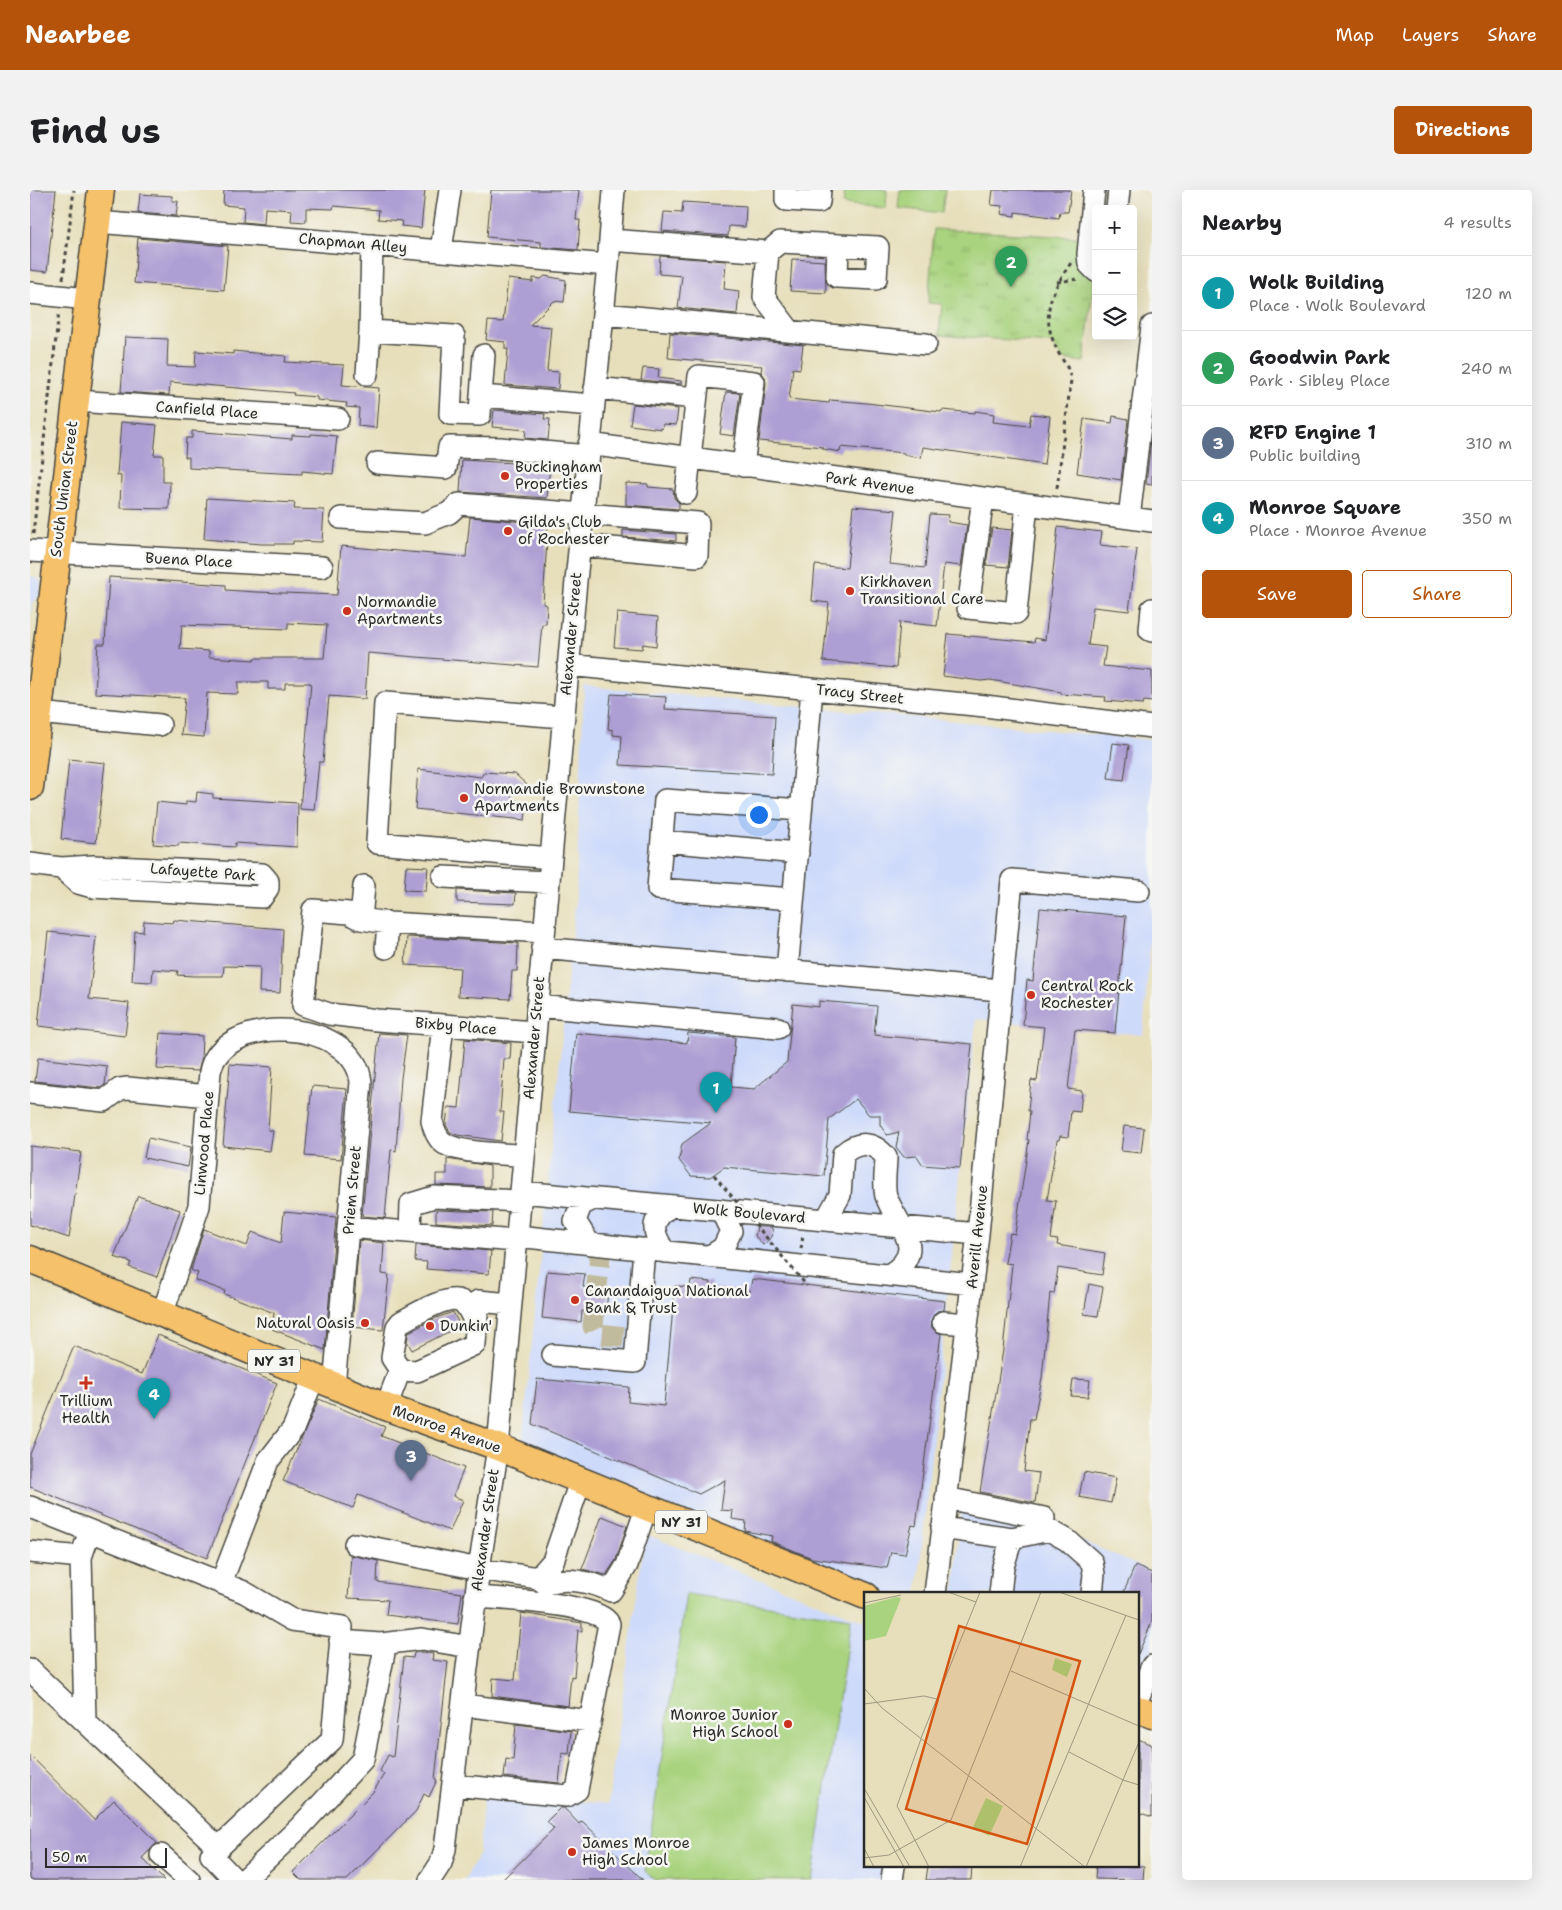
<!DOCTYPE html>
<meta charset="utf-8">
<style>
body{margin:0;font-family:"Shantell Sans",sans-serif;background:#f2f2f2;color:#202124}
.controls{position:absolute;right:15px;top:15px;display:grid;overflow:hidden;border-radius:5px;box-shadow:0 5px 20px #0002}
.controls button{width:45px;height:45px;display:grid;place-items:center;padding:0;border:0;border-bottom:1px solid #e0e0e0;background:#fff;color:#202124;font:25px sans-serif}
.scale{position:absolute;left:15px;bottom:12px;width:122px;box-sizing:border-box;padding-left:5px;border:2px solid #2b2b2b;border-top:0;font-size:14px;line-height:18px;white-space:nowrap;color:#2b2b2b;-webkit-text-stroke:4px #f6f6f2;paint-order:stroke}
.you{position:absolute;left:728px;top:624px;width:18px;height:18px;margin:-12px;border:4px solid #fff;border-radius:50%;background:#1a73e8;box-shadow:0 0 0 8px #1a73e833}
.badge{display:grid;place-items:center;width:32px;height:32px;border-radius:50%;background:#b45309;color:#fff;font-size:16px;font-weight:700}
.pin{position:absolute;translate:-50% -41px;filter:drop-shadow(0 1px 2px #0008)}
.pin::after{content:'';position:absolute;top:26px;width:18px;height:15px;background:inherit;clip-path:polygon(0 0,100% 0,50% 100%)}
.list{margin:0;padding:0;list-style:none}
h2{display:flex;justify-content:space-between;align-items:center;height:65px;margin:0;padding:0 20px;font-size:21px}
h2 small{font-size:16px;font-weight:400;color:#757577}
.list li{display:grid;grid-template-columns:32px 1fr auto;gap:15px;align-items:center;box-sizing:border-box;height:75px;padding:0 20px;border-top:1px solid #e0e0e0}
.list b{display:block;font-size:19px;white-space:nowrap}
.list p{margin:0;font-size:16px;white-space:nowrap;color:#757577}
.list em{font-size:16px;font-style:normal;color:#757577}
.actions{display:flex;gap:10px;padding:15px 20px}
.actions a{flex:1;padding:11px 0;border:1px solid #b45309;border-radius:5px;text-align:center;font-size:18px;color:#b45309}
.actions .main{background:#b45309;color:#fff}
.icon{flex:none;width:28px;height:28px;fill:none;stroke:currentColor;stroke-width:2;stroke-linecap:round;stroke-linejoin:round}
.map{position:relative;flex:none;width:1122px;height:1690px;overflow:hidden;border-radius:5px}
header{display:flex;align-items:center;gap:30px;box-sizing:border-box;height:70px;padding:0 25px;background:#b45309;color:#fff}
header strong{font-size:24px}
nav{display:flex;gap:28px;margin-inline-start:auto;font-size:18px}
.intro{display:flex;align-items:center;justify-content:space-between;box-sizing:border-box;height:120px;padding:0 30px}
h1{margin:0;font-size:35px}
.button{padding:12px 22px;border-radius:5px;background:#b45309;color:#fff;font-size:18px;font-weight:700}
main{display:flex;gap:30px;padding:0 30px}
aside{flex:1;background:#fff;border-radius:5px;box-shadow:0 5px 20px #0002}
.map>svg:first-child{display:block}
</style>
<header>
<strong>Nearbee</strong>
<nav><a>Map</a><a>Layers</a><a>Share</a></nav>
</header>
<div class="intro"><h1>Find us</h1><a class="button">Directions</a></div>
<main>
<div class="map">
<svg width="1122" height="1690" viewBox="0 0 1122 1690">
<defs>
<pattern id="park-tufts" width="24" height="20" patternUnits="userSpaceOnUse" patternTransform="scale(1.25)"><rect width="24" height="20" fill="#a9d37e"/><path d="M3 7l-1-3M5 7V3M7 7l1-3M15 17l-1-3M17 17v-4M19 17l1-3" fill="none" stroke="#92b56d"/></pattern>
</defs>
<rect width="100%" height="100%" fill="#f6f6f2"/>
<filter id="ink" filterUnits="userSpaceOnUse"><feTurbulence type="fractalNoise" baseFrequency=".02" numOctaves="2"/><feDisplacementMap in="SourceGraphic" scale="10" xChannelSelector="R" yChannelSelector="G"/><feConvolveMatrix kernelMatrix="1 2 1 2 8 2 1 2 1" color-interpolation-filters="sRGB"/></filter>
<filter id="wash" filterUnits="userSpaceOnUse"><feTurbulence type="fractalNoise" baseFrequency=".0096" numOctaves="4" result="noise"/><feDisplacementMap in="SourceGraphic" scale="20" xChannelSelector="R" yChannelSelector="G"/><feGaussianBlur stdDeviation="1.12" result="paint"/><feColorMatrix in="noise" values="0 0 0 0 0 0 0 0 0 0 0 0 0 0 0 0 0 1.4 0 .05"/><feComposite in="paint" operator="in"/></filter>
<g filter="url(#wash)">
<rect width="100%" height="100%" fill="#e7dfbb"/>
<path fill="#cedafa" d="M0,386L6,387L11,392L10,405L2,413L0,434Z
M554,496L1122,550V727L1113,845L946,829L887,1404H840L491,1265L546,705Z
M931,1318L1007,1330L1122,1382V1493L1108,1488V1404H924Z
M615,1344L836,1432V1676H856L855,1690H435L449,1663L454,1601L578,1614Z"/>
<path fill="url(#park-tufts)" stroke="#6a7f54" d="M904,39L1059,48L1065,81L1054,172L1033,169L1021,153L909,145L912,114L898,113Z"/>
<path fill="#a9d37e" stroke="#6a7f54" d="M815,0H857L856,18L813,14Z
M870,0H915L912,23L868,18Z
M656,1404L821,1428L782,1690H624L615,1681Z"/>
<g id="blocks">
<path fill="#ad9fd3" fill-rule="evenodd" d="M0,0H26L17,82L0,80Z
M194,0H395L391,38L371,36L372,31L348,29L349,20L304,16L303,19L276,18V32L261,31L262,20L235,18L234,34L213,32L214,17L193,15Z
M461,0H549L546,30H550L548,60L511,57V52L457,47Z
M963,0H1041L1038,22H1030L1029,28L985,22V26L971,24L972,16L961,15Z
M110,4L142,6V11H148L146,26L108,23Z
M653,12L716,16L715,37L699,36L698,46L632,41L634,22L652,23Z
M108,48L198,56L194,100L104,93Z
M630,66L696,71L694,99L709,101L707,124L648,118L652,86L629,84Z
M762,69L795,71L796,103L760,101Z
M515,86L536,90L534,112L524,111L500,135L521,137L517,181L529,182L528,199L475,195L478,159H475V152L456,150L458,131L473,132L478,89L503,92V88L511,89Z
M640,143L773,155L770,179L763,178L759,209L799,213L800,210L837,213L911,222L912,220L945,223V221L964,224L963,232L999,236L1001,224L1020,226L1014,275L893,257L891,268L874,265V263L811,257L810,262L793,259V257L729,251L736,194L735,187L731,182L732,176L638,168Z
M95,147L138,149L137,176L165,177L166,161L203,164V161L256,166L255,172L314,175L312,195L349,198L346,238L328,236L329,218L316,217L317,213L287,210V207L263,205L264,203L140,192L139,205L91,202Z
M613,178L629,179L628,188L651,191V194L611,190Z
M696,202L710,203L704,246L690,244Z
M603,214L648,219L646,235L633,234L632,239L600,235Z
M464,220L515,224L514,229H520L518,250L495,248L496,240L462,237Z
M1083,226L1098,229L1091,290L1047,283L1054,229L1082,233Z
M91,232L127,235L124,265H133V292H140L139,319L90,318L91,286L87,285Z
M162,241L262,249V245L281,246V244L307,246L303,284L272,281V284L249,283L159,278V267H155L156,248H162Z
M1122,241V295L1116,294Z
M432,270L520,275L517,308L430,302Z
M596,293L618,294V297L643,299L644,308L649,313V319L596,315Z
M177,308L265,313L264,319L294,320L292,352L263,351V354H231L174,349Z
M823,316L866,320L860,374L895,378L900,324L919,325L918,332L937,335L931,376L914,374L907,436L870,432L866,478L793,471L799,413L782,411L785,375L817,378Z
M440,327L518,334L513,414L517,415L516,434H512L508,477L338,463L335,509L299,506L293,572H289L284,620L270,619L281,493H255V499H238V492H208V504L177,503L174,547L151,545L155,508L65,503L68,454H75L79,387L196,395V400L226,402L307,405L311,356L436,367ZM258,433L297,435L294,468H224V470L179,467V461L150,459L152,435L258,439Z
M1028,337L1072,342L1070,355L1107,359L1099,421L1063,417L1058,455L1076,457L1073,476L1122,481V512L1114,511L1113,514L1075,511L1076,507L1031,504V502L960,490L951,491L913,486L918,444L1004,452L1005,448L1015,450Z
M962,338L982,340L978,377L956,375Z
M593,340L646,344V351L593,347Z
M587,423L628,427L626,456L613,454L612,459L584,457Z
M581,504L636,507L635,519L745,526L742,584L590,575L592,546L583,545V540L578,539Z
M1083,553L1099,555L1094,590L1078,588Z
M39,569L75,573L66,653L31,649Z
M388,579L451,587L454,582L485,584L497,595L480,605L496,620L495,630L385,619Z
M167,602L183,604V608L268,613L267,657L205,653V657L149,653L148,656L123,654L127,612L156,615V611L166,612Z
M376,676L398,677L396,701L374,700Z
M427,700L486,703L485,714L427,712Z
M1010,718L1096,726L1085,843L1045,840L1038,899L1052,901L1050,922L1041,921L1038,947L1030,946L1029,950H1027L1017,1010L1026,1011L1021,1049L1028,1050L1027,1055L1075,1063L1072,1085L1028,1078L1024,1104L1020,1103L1012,1188L1004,1229H1000L994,1281L1009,1283L1005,1313L950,1302L973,1160L982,1074L975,1073L980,1043L985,1044L999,950H997L1000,921H998L1001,890L1007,891L1014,837L993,835L997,790L1003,791Z
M144,730L253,739L250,803L229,802L230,777L194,776L193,786H163L147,785L148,781L123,779L122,792L102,791L105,741L113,742L114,731L143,733Z
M18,742L66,747L59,809L99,813L95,846L8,836Z
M377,747L488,753L487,781H482L480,809L428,806L430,778L375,775Z
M789,811L847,816L844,845L942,854L930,978L893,975L887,966L874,967L866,957L869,942L857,945L850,935V925H839L826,909L799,929L794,986L694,977L680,987L661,986L649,970L652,954L681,933L539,921L546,843L657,853L658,843L705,847L701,897L724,899L757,872L763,814L789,817Z
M130,843L172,846L171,872L168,881L127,879Z
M349,843L377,845L371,888L366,961L361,960L355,1028L332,1026Z
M435,849L481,853L480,869H474L470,922H474L471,951L427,945L420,942L416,935L418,917L429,918Z
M8,868L77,876L75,895L70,898L5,891Z
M200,874L242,877L238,940L243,941L240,961L193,956Z
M282,896L317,899L311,969L275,966Z
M1094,936L1114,938L1111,963L1091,961Z
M118,948L161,957L158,977L114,968Z
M0,956L51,962L39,1048L0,1035Z
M417,969L460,976V997L406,995V984H417Z
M108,1006L150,1020L127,1087L99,1077L101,1072L84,1067Z
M406,1020L463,1022L462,1036L406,1032Z
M254,1022L306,1027L295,1160L242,1139L244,1123L194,1104L195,1101L165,1090L168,1083L161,1080L174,1039L217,1056L222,1042L251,1053Z
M727,1037H741L743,1041L742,1047L733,1055L725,1046Z
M329,1050L354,1053L352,1084L359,1085L353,1140L322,1137Z
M386,1055L461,1061L459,1084L396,1079L397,1072L385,1071Z
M517,1081L555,1084L553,1097L578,1100L576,1123L552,1121L551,1132L512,1128Z
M722,1089L915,1111L914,1120L907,1121L901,1130L902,1138L911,1144L886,1336L882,1335L875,1364L861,1362L857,1378L782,1368L741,1351L742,1346L715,1341L716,1331L702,1329L703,1321L691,1320L695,1290L669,1304L502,1234L507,1189L599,1197L598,1212L634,1216L645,1096L660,1097L661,1090L681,1092L680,1098L720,1101Z
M1059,1094L1073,1097L1068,1126L1054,1124Z
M423,1122L430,1136L382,1160L377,1151L379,1142L406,1128Z
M128,1145L247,1193L177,1368L0,1297V1264L44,1156L112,1184Z
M1043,1189L1060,1190L1058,1207L1041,1206Z
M289,1209L355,1237L351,1246L434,1278L423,1306L433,1310L420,1341L328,1305L323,1318L253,1291Z
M1054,1282L1086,1288L1081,1313L1049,1307Z
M572,1326L597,1336L586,1370L576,1385L552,1379Z
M321,1365L348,1371L347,1392L432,1403L428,1434L356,1425L358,1410L318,1408Z
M1105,1376L1122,1383V1432L1108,1464V1404H1093Z
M491,1423L552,1433V1441L548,1440L544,1487L541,1486L538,1516L462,1506L463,1488L485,1490Z
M392,1462L403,1464L402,1470L418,1472L405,1589L407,1590L399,1607L394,1604L386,1621L317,1690H271L263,1682L344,1601L354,1584L350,1581L358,1565L363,1567L374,1467L383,1468L384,1463Z
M486,1534L541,1541L539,1564L532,1563L529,1593L474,1587L476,1569L483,1570Z
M1108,1549L1122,1555V1627L1108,1622Z
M0,1565L64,1630L84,1610L127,1653L112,1668L134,1690H0Z
M530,1618H534L549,1634L552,1631L613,1690H472L524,1639L517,1631Z
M898,1676H942L941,1690H896Z
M1066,1676H1114L1113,1690L1065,1689Z"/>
</g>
</g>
<g filter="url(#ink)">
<use href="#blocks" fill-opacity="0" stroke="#474641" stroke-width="1"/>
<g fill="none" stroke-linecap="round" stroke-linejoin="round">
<path stroke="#c1bb9e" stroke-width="21" stroke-dasharray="21 11" stroke-linecap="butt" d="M571,1055L563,1136L567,1144L607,1148"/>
<g stroke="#474641" stroke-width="24">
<path id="minor" d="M756,0V10L789,12L790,0
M1064,0L1058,64L1059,74L1066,81
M1087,19L1089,0
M67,32L578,75
M580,50L738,62L734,107L760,141
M342,55L340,141L424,146L420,224L450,225L451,206L563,215
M411,60L420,0
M738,62L750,52L848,57L846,89L807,87L808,55
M0,103L57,109
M573,124L896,154
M337,184L340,141
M565,198L666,208
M451,206L454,165
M46,211L308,229
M559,254L1122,331
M347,273L416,278L419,257L470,258L558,266
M656,303L669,186L724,192L713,276
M953,308L938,418L986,423L997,314
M311,328L395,333L419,323L429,314L668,333L667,366L549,355
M1099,328L1122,136
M0,361L292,377
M1122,419L1120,440L1122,441
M538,475L955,516L1122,537
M8,523L130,535
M632,651L768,663
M521,668L347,653L355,513L533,527
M0,674L31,678L63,676L232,684L238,691V698L232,707L62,697L48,693L31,678
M413,687L518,692
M763,709L628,699L635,610L771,620
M331,729L334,696
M356,758L358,733
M512,758L970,800
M757,781L782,499
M507,816L748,838
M413,835L402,931C404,940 407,949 415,954C434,964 472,963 494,966
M505,842L347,830L299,824L273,815L283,720L319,723L331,729L358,733L514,742
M0,903L74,911L90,899L98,898L178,906
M491,1002L948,1044
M796,1030L810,1005L813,964C828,951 843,951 856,967C856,978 853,995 856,1006C867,1037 900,1060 859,1085
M318,1037L486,1051
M380,1041L381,1014L404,1007L490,1011
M487,1046L942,1094
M559,1053L545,1031L551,1015L563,1009
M635,1062C621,1041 620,1030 641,1016
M680,1066L693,1058L701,1041L691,1020
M132,1125L169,1016L180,882C191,822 324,827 331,892L304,1196
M913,1132L937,1134
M446,1135C442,1127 439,1116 431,1111C418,1104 384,1125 371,1132L367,1137L362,1168L370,1180L387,1181L445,1154L448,1111L481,1114
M523,1165L605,1172L614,1059
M356,1217L370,1180
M916,1308L1014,1328
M0,1317L214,1402L262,1430L312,1437L302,1550L181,1665L205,1690
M912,1338L982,1348L1019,1340L1037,1350L1062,1372L1064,1384L1062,1404
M325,1354L449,1379L508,1388L523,1371L550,1292
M0,1362L51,1367
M508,1388L516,1394C535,1386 562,1392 581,1401L597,1375L616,1318
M191,1393L238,1271L263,1239L284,1187
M905,1404L948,1044L982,690L1109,701
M970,1404L973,1377L982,1348
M351,1454L392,1449L440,1457
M0,1480L189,1658
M1108,1508L1122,1476
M433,1515L560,1531
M55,1531L51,1367L60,1341
M423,1595L537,1606L547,1600L579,1434C570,1413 469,1409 445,1407
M131,1665L159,1690
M214,1690L269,1638L333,1569L354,1463L351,1454L310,1451
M400,1690L411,1673L415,1659L449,1379L468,1257L546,391L578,75L584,0
M862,1690L864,1676"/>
</g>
<g stroke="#474641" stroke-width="29">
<path id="major" d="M0,597L71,0
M0,1069L356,1217L468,1257L836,1406
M1108,1519L1122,1525"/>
</g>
<path stroke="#474641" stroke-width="3" stroke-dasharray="4 4" stroke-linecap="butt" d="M33,89L44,0
M1027,92L1048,89
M1027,298L1041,190C1039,177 1034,173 1028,162C1010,126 1019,104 1041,73
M3,344L29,122
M771,1059L773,1045"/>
<use href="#minor" stroke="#fff" stroke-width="21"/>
<use href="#major" stroke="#f5c16b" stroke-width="26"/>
<path stroke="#474641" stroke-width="3" stroke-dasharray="4 4" stroke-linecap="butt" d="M684,985L777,1096"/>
</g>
</g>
<g fill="#c8321e" stroke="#f6f6f2" stroke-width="2">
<circle cx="475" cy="286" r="5"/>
<circle cx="478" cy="341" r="5"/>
<circle cx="820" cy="401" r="5"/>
<circle cx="317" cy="421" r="5"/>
<circle cx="434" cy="608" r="5"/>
<circle cx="1001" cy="805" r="5"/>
<circle cx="545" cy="1110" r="5"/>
<circle cx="335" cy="1133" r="5"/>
<circle cx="400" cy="1136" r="5"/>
<path d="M53.5 1185.5h5v5h5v5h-5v5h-5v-5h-5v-5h5z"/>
<circle cx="758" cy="1534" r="5"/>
<circle cx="542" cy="1662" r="5"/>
</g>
<g text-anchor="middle" stroke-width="5" stroke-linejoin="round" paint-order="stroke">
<g fill="#f6f6f2" stroke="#686867" stroke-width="1">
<rect x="218" y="1159.5" width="52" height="23" rx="4"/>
<rect x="625" y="1320.5" width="52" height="23" rx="4"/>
</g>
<g font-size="14" font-weight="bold" fill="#2b2b2b">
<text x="244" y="1176">NY 31</text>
<text x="651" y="1337">NY 31</text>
</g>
<g font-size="15" fill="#2b2b2b" stroke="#f6f6f2">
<text transform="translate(323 53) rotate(5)" y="5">Chapman Alley</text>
<text transform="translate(177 220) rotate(4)" y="5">Canfield Place</text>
<text transform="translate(840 293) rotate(8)" y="5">Park Avenue</text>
<text transform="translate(34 299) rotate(-83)" y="5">South Union Street</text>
<text transform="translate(159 370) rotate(3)" y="5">Buena Place</text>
<text transform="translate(541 444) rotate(-85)" y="5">Alexander Street</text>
<text transform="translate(830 504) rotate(6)" y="5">Tracy Street</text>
<text transform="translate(173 682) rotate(4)" y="5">Lafayette Park</text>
<text transform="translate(426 836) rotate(5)" y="5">Bixby Place</text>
<text transform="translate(504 848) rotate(-85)" y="5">Alexander Street</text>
<text transform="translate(174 953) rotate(-85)" y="5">Linwood Place</text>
<text transform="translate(322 1000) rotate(-85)" y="5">Priem Street</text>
<text transform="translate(719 1023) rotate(5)" y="5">Wolk Boulevard</text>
<text transform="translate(947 1047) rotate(-84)" y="5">Averill Avenue</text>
<text transform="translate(417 1239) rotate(20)" y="5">Monroe Avenue</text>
<text transform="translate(455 1340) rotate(-82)" y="5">Alexander Street</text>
</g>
<g font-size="15" fill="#2b2b2b" stroke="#f6f6f2" text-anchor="start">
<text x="485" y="282">Buckingham<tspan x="485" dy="17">Properties</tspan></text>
<text x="488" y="337">Gilda's Club<tspan x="488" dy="17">of Rochester</tspan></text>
<text x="830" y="397">Kirkhaven<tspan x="830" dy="17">Transitional Care</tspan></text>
<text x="327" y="417">Normandie<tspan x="327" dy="17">Apartments</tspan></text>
<text x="444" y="604">Normandie Brownstone<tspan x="444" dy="17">Apartments</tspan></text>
<text x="1011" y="801">Central Rock<tspan x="1011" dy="17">Rochester</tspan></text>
<text x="555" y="1106">Canandaigua National<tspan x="555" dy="17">Bank &amp; Trust</tspan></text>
<text x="325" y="1138" text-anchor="end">Natural Oasis</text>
<text x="410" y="1141">Dunkin'</text>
<text x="56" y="1216" text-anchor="middle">Trillium<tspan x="56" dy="17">Health</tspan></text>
<text x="748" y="1530" text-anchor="end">Monroe Junior<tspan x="748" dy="17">High School</tspan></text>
<text x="552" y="1658">James Monroe<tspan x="552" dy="17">High School</tspan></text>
</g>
</g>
<g transform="translate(834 1402)">
<rect width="275" height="275" fill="#e7dfbb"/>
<path d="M32,5L37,6L22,44L0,49V14ZM191,66L208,72L203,85L188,78Z" fill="#a9d37e"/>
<path d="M122,206L139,214L125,244L109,235Z" fill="#a9d37e"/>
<path fill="none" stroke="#9c9781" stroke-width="1" d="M84,0L112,10M195,0L275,28M0,11L37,3M147,79L275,134M0,96L18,116L221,275M0,112L60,104L73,107M57,146L116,0M57,147L33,214L65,275M205,160L259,188L275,193M0,196L46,275M0,205L40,275M0,256L10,275M0,266L25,263L87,228L177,0M156,275L262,23M222,275L275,150"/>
<path fill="#d5540f" fill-opacity="0.15" stroke="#d5540f" stroke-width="2.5" d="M95,34L216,69L163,252L42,217Z"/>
<rect width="275" height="275" fill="none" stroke="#2b2b2b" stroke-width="2.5"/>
</g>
</svg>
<div class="controls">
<button>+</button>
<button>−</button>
<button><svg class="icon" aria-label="layers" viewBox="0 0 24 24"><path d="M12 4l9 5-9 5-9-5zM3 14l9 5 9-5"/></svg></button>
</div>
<div class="scale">50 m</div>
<div class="you"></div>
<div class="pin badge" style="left:686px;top:923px;background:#0f9aa8">1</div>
<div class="pin badge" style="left:981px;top:97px;background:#2e9e5b">2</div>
<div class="pin badge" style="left:381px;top:1291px;background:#5c6f8a">3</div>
<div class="pin badge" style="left:124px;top:1229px;background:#0f9aa8">4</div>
</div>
<aside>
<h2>Nearby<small>4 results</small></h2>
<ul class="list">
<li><span class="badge" style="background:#0f9aa8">1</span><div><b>Wolk Building</b><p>Place · Wolk Boulevard</p></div><em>120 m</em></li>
<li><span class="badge" style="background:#2e9e5b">2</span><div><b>Goodwin Park</b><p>Park · Sibley Place</p></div><em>240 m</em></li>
<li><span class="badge" style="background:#5c6f8a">3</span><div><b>RFD Engine 1</b><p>Public building</p></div><em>310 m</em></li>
<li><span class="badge" style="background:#0f9aa8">4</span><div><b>Monroe Square</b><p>Place · Monroe Avenue</p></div><em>350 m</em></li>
</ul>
<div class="actions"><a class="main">Save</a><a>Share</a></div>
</aside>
</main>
